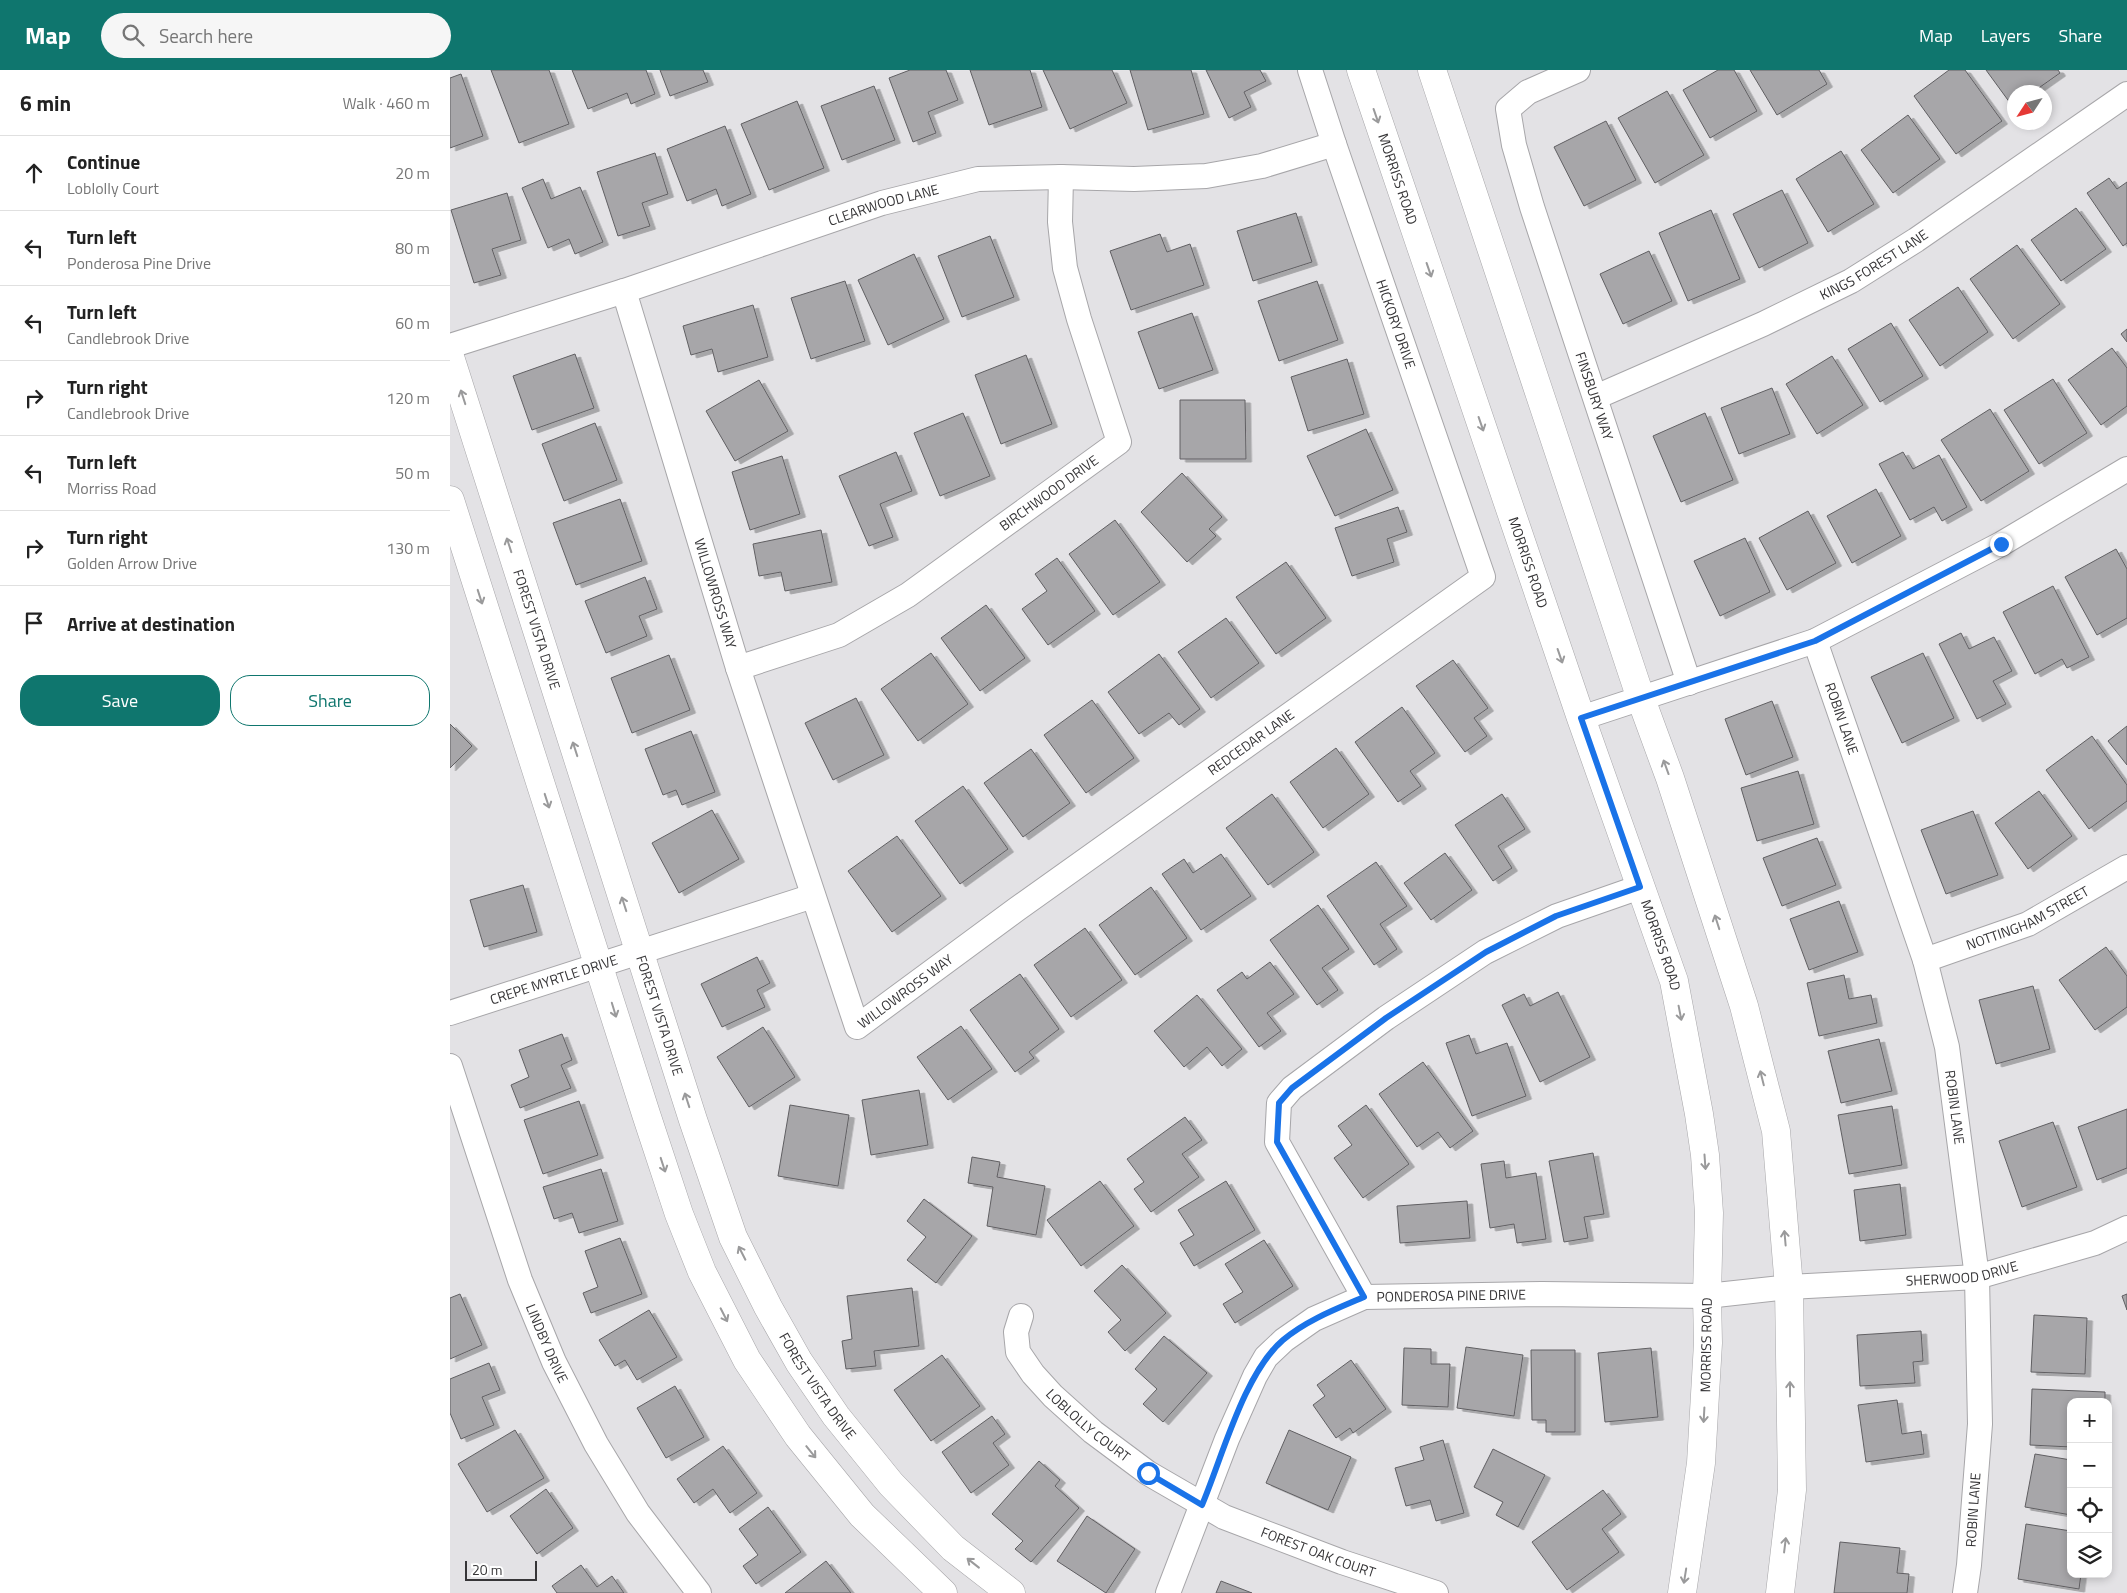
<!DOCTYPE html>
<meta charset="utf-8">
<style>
body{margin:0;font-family:"Titillium Web",sans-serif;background:#f6f6f6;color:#222}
.controls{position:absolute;right:15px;bottom:15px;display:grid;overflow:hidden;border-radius:10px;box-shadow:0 2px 8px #0003}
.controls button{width:45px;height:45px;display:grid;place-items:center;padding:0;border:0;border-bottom:1px solid #e0e0e0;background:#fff;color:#222;font:25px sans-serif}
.compass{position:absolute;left:1557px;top:15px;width:45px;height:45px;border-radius:50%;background:#fff;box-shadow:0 2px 8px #0003;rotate:234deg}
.scale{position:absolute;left:15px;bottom:12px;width:72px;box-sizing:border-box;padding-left:5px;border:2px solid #363537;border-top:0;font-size:14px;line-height:18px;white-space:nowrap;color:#363537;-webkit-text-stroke:4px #fff;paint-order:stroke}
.stop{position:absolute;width:15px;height:15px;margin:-11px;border:4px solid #1a73e8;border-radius:50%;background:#fff}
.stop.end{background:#1a73e8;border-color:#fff;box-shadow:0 1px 5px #0008}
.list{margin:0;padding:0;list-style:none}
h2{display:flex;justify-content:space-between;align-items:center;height:65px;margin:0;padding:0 20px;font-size:21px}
h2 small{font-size:16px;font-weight:400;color:#767676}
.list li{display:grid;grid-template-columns:32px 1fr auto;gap:15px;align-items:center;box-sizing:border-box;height:75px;padding:0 20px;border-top:1px solid #e0e0e0}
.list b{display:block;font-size:19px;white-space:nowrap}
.list p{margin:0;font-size:16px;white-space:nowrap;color:#767676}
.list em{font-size:16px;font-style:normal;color:#767676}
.actions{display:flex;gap:10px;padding:15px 20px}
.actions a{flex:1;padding:11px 0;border:1px solid #0f766e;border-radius:20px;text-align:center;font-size:18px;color:#0f766e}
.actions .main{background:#0f766e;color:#fff}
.icon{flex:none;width:28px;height:28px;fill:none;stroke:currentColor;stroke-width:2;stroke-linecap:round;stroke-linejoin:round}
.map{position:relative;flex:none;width:1677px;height:1523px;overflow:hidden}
header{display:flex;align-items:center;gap:30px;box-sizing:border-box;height:70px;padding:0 25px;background:#0f766e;color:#fff}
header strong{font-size:24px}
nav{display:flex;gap:28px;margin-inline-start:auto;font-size:18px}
.search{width:350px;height:45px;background:#f6f6f6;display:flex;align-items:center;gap:12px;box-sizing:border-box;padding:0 18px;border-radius:28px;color:#767676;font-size:19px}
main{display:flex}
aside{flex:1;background:#fff}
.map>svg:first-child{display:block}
</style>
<header>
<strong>Map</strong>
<div class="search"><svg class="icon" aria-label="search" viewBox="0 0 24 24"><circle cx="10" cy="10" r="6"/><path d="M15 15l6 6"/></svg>Search here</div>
<nav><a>Map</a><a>Layers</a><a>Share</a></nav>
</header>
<main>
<aside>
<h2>6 min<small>Walk · 460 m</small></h2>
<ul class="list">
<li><svg class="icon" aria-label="ahead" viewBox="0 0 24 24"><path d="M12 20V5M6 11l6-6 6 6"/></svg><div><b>Continue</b><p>Loblolly Court</p></div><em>20 m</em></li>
<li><svg class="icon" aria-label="left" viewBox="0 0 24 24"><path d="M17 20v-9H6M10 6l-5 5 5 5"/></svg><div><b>Turn left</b><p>Ponderosa Pine Drive</p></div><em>80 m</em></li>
<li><svg class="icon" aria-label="left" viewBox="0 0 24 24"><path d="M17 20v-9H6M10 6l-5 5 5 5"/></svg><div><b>Turn left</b><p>Candlebrook Drive</p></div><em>60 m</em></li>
<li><svg class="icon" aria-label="right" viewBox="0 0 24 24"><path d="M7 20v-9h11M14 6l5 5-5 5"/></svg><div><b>Turn right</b><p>Candlebrook Drive</p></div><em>120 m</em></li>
<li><svg class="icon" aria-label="left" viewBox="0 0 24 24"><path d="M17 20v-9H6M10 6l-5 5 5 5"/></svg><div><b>Turn left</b><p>Morriss Road</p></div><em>50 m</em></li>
<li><svg class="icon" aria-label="right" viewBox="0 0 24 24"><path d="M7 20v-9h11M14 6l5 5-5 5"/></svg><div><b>Turn right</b><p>Golden Arrow Drive</p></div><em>130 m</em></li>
<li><svg class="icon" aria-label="arrive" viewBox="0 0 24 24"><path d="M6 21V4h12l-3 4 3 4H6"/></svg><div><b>Arrive at destination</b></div></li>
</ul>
<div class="actions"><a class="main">Save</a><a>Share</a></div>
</aside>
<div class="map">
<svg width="1677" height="1523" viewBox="0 0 1677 1523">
<defs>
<filter id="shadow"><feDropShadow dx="5.5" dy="3" stdDeviation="0" flood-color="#0004"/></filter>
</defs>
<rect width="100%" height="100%" fill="#e3e2e5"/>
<path fill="#a7a6a9" stroke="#605f62" filter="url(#shadow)" d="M41,0H99L119,54L69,73Z
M122,0H196L205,24L181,34L177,23L138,39Z
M210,0H253L258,12L220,26Z
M460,0H496L508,30L478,42L486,63L463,72L439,8Z
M520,0H580L592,37L539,55Z
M593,0H662L677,33L620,59Z
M680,0H741L754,44L698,60Z
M756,0H810L816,11L794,22L801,37L779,48Z
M1268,0H1284L1307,41L1260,68L1233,20Z
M1300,0H1369L1377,14L1327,45Z
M1499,0H1515L1552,51L1506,84L1464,26Z
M1536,0H1608L1610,3L1583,22H1564V36L1563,37Z
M11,4L33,66L0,78V8Z
M424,16L445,70L392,90L371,36Z
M1217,21L1254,85L1205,113L1168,48Z
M347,31L374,98L319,120L291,54Z
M1458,45L1490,89L1443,123L1411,80Z
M1156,51L1186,110L1134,136L1104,77Z
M275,56L301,124L272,136L266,119L237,131L217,79Z
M1391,81L1424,134L1378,162L1346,109Z
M205,83L218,124L192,133L200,156L168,166L147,102Z
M1659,108L1667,119L1677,112V173L1673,176L1637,123Z
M93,109L101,129L130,117L153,172L125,184L119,169L98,178L72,118Z
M1332,120L1358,173L1309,198L1283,144Z
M57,123L71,170L42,179L51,205L24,213L1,140Z
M1626,138L1656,179L1611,211L1581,170Z
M1261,140L1290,209L1238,231L1209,163Z
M846,143L862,192L803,211L787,161Z
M710,164L717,182L740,174L754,215L681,240L660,181Z
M540,166L564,227L512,247L488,186Z
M1567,175L1610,234L1563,269L1520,209Z
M1199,181L1222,231L1173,254L1150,204Z
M464,184L494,249L438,275L408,210Z
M395,211L415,271L361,289L341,228Z
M867,211L888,270L829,291L808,231Z
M1508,217L1538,262L1490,296L1459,250Z
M303,235L318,287L268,302L262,279L241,285L233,256Z
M742,243L763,300L709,319L688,262Z
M1441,253L1473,306L1430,332L1398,279Z
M1677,259V272L1671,264Z
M1662,278L1677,298V336L1651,355L1618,310Z
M125,284L144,338L82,360L63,306Z
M576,285L602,354L551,374L525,305Z
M1382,286L1413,335L1367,364L1336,314Z
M897,289L914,344L858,361L841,307Z
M1603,309L1637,363L1589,394L1554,340Z
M309,310L338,361L285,391L256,341Z
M1322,318L1340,364L1289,384L1271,338Z
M730,330H795L796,389H730Z
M1540,339L1579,401L1531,431L1491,370Z
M513,343L540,406L490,426L464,363Z
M1255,343L1283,410L1231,432L1203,366Z
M145,353L167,410L114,431L92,374Z
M916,359L943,420L885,446L857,386Z
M446,382L462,421L430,434L443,467L419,476L389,406Z
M1453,382L1463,399L1489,385L1517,437L1492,451L1484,437L1460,450L1429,394Z
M332,386L350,444L300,460L282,402Z
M732,403L772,447L759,459L766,466L737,492L691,442Z
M1426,419L1451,466L1402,493L1377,446Z
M170,429L192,491L126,515L103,453Z
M948,437L957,462L937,469L944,492L902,506L885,458Z
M1358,441L1386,493L1337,520L1309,468Z
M665,450L710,512L663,545L619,484Z
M371,460L382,512L335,521L331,502L309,506L303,474Z
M1295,468L1320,522L1270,546L1244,491Z
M1666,479L1677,499V548L1647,565L1615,507Z
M607,488L645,541L598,575L572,539L597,521L585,504Z
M836,492L876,548L826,584L786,527Z
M195,507L207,539L189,546L197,566L156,583L135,531Z
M1603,516L1639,587L1617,598L1612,589L1585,604L1553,542Z
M536,535L575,588L530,621L491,568Z
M776,548L809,593L761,628L728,582Z
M1511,563L1519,579L1544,567L1562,601L1543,611L1556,634L1527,649L1489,574Z
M481,583L518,634L468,671L431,619Z
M1473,583L1504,648L1452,673L1421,607Z
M709,584L750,639L729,655L719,643L689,664L658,622Z
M219,585L240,640L182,663L161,608Z
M1003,590L1038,638L1024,648L1037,666L1015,682L966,616Z
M406,628L434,685L383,710L355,653Z
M642,630L684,688L636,723L594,665Z
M1322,631L1343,687L1296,705L1275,649Z
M952,637L985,683L960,701L971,716L948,732L905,672Z
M0,654L22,676L0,698Z
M1677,656V695L1658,671Z
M241,661L265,722L232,735L226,720L213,725L195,679Z
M1642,666L1677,715V731L1639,759L1596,700Z
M886,678L919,724L873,758L840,712Z
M581,679L620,733L573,767L534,713Z
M1348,701L1364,754L1307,771L1291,718Z
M513,716L558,779L510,814L465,751Z
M1589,721L1622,766L1578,799L1545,753Z
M822,724L864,782L818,815L776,758Z
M1052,724L1075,759L1048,776L1062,798L1043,811L1005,755Z
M262,740L289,789L229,823L202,773Z
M1523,741L1548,805L1496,824L1471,760Z
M447,766L491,826L442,862L398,801Z
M1367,768L1386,815L1332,836L1313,788Z
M995,783L1022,820L981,850L954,813Z
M771,784L801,826L751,860L712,804L734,789L743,803Z
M926,792L957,836L930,854L947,879L924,895L877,826Z
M73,815L87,862L34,877L20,830Z
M701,817L737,868L685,905L649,855Z
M1389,831L1408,882L1359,900L1340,849Z
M868,835L899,879L872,898L888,920L867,935L820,870Z
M635,858L672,910L621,947L584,895Z
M1656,877L1677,906V937L1645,960L1609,910Z
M307,887L320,913L307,920L315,937L272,957L251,914Z
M820,892L844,924L817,943L831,961L809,977L767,920L792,902L797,909Z
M570,904L609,959L579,982L584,988L565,1002L520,940Z
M1394,905L1399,929L1421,925L1427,953L1369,966L1357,913Z
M1583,916L1600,979L1546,994L1529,930Z
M1108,922L1140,987L1090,1012L1052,935L1074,924L1080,936Z
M747,925L792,979L772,996L757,977L734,997L704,961Z
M511,956L542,999L498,1030L467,987Z
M313,957L345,1007L299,1037L267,987Z
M112,964L122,990L111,995L121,1018L70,1038L61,1015L79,1007L69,980Z
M1019,965L1026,984L1057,973L1076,1026L1022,1046L996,973Z
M1429,969L1442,1021L1391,1033L1378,981Z
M973,992L1023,1061L1000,1078L988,1062L967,1077L929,1024Z
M469,1020L478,1075L421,1085L412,1030Z
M129,1031L148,1085L93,1104L74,1050Z
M340,1035L399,1045L388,1116L328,1106Z
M916,1035L959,1094L913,1128L884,1088L902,1075L888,1056Z
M1442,1036L1452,1095L1399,1104L1388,1045Z
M1677,1039V1098L1647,1110L1628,1057Z
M735,1047L752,1070L732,1084L749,1107L701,1142L684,1119L694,1112L677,1089Z
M1603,1052L1627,1117L1572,1137L1549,1071Z
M1143,1083L1154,1144L1134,1147L1138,1168L1114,1172L1099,1091Z
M522,1087L550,1092L547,1107L595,1116L586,1165L537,1156L543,1117L518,1113Z
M1054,1091L1056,1108L1086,1103L1096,1169L1067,1173L1064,1154L1040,1158L1031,1094Z
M151,1099L168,1151L129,1163L122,1143L104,1149L93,1117Z
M650,1111L684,1156L631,1196L597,1150Z
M776,1111L805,1160L744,1196L730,1173L744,1165L728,1140Z
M1450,1114L1456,1165L1410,1171L1404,1120Z
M474,1129L522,1166L486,1213L457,1190L476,1167L457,1151Z
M1017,1131L1020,1168L950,1173L947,1136Z
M170,1168L192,1224L141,1243L133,1223L148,1217L135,1181Z
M814,1170L843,1216L785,1253L773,1234L793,1222L775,1194Z
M672,1195L716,1243L675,1281L658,1262L671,1250L644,1221Z
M462,1218L469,1276L424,1281L426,1296L396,1299L392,1271L402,1269L397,1226Z
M10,1224L32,1275L0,1289V1228Z
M1677,1224V1240L1672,1226Z
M199,1240L227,1287L187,1310L175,1290L165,1296L149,1270Z
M1584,1245L1637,1248L1635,1304L1581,1302Z
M1471,1261L1473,1291L1463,1292L1465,1313L1410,1316L1407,1265Z
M714,1266L757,1303L713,1352L693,1334L707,1319L685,1299Z
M1016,1277L1073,1285L1064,1346L1007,1338Z
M954,1278L981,1279V1294H1000L998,1337L952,1335Z
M1201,1278L1208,1347L1155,1352L1148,1283Z
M1081,1280H1125V1362H1096V1350H1082Z
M492,1285L530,1336L481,1371L444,1320Z
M901,1290L936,1339L903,1363L900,1358L886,1368L863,1335L875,1326L867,1315Z
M39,1293L50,1320L32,1327L44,1355L11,1369L0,1343V1309Z
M225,1316L254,1367L216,1388L187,1338Z
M1582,1319L1655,1322V1332H1621V1377L1580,1375Z
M1447,1330L1452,1364L1471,1361L1474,1384L1416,1392L1408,1335Z
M542,1346L555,1364L543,1373L559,1395L521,1423L492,1382Z
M65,1360L94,1408L37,1442L8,1394Z
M839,1360L901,1387L878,1440L816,1413Z
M993,1370L1014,1443L986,1451L980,1430L956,1436L945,1398L974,1390L970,1377Z
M273,1376L307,1423L280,1443L263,1419L244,1433L227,1409Z
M1043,1379L1095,1405L1068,1457L1046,1445L1053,1432L1024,1417Z
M1585,1384L1621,1390V1445L1575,1437Z
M589,1391L610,1410L605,1416L629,1438L581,1492L565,1479L573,1471L542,1444Z
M96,1419L123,1458L87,1484L60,1446Z
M1153,1420L1171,1444L1152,1459L1169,1482L1117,1520L1082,1472Z
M318,1437L351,1482L306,1514L293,1496L308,1485L289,1459Z
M637,1446L685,1479L656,1523L607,1491Z
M1576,1454L1621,1461V1504H1631L1629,1519L1568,1509Z
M1390,1472L1450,1478L1447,1503L1459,1504L1457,1523H1384Z
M376,1491L401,1523H335Z
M131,1495L147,1517L162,1506L174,1523H107L102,1516Z
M771,1511L802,1523H766Z"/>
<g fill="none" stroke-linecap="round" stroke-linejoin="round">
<g stroke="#a7a6a9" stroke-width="26">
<g id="street">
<path id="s1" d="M1128,0L1078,22L1058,39L1064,75L1082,137L1239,613"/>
<path id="s2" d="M174,221L288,598L407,957L567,839L1033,507L884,74L860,0"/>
<path id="s3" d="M0,276L174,221L432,133L528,109L611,107L684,109L756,106L812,96L884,74"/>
<path id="s4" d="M1146,327L1313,254L1401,211L1466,170L1677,24"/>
<path id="s5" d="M1365,571L1475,890L1497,977L1527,1207L1530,1354L1519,1495L1515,1523"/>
<path id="s6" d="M288,598L389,565L458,525L669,372L629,249L615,198L610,152L611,107"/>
<path d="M1131,648L1365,571L1551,474L1677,399"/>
<path id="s7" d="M1475,890L1578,854L1677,797"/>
<path id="s8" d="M0,943L363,826"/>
<path id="s9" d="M0,996L70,1210L104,1292L146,1374L188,1443L249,1523"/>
<path d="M914,1227L827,1072L829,1033L842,1018L936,948L1035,882L1107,846L1190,817"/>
<path id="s10" d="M571,1246L566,1262L568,1282L583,1304L603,1326L643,1362L698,1403L774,1447L892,1492L986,1523"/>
<path id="s11" d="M718,1523L777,1369L805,1306L816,1287L834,1270L864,1249L914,1227L1092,1224L1257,1226L1339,1217L1527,1207L1645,1173L1677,1158"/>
</g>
</g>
<g stroke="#a7a6a9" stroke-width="29">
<g id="secondary">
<path id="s12" d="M911,0L1131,648L1224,911L1249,1044L1255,1085L1259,1143L1257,1226L1258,1273L1251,1393L1232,1523"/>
<path d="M982,0L1191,629L1220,708L1294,936L1326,1061L1339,1217L1342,1420L1330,1523"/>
<path id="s13" d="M0,287L243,1050L283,1167L318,1237L349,1292L386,1346L441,1414L503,1478L561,1523"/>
<path d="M0,430L196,1044L229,1144L252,1202L297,1290L348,1366L412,1445L493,1523"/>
</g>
</g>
<use href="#street" stroke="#fff" stroke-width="24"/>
<use href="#secondary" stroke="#fff" stroke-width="28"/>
</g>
<defs><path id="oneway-shaft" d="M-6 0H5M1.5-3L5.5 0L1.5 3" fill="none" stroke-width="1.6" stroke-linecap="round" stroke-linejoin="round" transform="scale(1.25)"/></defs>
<g stroke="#9a9a9b">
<use href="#oneway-shaft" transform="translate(926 46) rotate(71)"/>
<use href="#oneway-shaft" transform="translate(979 200) rotate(71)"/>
<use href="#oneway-shaft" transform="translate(13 327) rotate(-108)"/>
<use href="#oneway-shaft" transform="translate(1031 354) rotate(71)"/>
<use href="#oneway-shaft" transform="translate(59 475) rotate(-108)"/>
<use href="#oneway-shaft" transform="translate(30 527) rotate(72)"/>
<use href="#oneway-shaft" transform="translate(1110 586) rotate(71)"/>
<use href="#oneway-shaft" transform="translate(125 679) rotate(-108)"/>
<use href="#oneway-shaft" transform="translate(1216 697) rotate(-110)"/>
<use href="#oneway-shaft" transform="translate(97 731) rotate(72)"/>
<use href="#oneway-shaft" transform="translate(174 834) rotate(-108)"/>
<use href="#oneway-shaft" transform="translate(1267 852) rotate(-108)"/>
<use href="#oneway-shaft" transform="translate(164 940) rotate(73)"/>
<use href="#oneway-shaft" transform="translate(1230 943) rotate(79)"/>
<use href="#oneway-shaft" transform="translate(1312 1008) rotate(-104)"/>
<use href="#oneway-shaft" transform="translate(237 1030) rotate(-108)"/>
<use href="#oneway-shaft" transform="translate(1255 1092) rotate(86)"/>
<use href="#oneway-shaft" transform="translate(213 1095) rotate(72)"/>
<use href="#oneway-shaft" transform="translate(1335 1168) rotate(-95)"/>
<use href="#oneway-shaft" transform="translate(292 1183) rotate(-117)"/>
<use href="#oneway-shaft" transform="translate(274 1245) rotate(63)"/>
<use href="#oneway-shaft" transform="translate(1340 1319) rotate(-90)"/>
<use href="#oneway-shaft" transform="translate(1254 1345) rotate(93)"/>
<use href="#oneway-shaft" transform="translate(361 1382) rotate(51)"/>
<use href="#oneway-shaft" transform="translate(1335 1475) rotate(-83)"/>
<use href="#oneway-shaft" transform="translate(523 1493) rotate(-142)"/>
<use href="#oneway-shaft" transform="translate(1235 1506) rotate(99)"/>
</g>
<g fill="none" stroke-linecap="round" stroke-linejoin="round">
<path stroke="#1a73e8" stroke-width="6" d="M698,1403L752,1435C772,1388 794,1303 833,1270C857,1250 886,1239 914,1227L827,1072L829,1033L842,1018L936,948L1036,882L1106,846L1190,817L1131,648L1365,571L1551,474"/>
</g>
<g text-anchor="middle" stroke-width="5" stroke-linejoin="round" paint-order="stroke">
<g font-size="14" fill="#363537" stroke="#fff">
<text dy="5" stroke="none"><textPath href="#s12" startOffset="115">MORRISS ROAD</textPath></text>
<text dy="5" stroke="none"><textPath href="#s3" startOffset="456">CLEARWOOD LANE</textPath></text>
<text dy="5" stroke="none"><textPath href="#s4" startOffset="308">KINGS FOREST LANE</textPath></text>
<text transform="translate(946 254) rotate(71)" y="5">HICKORY DRIVE</text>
<text dy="5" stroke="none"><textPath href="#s1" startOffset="381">FINSBURY WAY</textPath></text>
<text dy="5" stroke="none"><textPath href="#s6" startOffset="360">BIRCHWOOD DRIVE</textPath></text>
<text dy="5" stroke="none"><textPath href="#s12" startOffset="520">MORRISS ROAD</textPath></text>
<text dy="5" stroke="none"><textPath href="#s2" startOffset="316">WILLOWROSS WAY</textPath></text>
<text dy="5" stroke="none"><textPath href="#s13" startOffset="286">FOREST VISTA DRIVE</textPath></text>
<text dy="5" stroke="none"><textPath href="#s5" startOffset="82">ROBIN LANE</textPath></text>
<text dy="5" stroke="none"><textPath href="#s2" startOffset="1258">REDCEDAR LANE</textPath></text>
<text dy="5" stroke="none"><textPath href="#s7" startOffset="111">NOTTINGHAM STREET</textPath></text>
<text dy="5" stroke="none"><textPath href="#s12" startOffset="925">MORRISS ROAD</textPath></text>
<text dy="5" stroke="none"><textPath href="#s8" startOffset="109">CREPE MYRTLE DRIVE</textPath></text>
<text dy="5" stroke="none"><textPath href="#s2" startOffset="832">WILLOWROSS WAY</textPath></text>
<text dy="5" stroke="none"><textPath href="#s13" startOffset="691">FOREST VISTA DRIVE</textPath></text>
<text dy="5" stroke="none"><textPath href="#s5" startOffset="488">ROBIN LANE</textPath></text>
<text dy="5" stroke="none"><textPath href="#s11" startOffset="971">SHERWOOD DRIVE</textPath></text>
<text dy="5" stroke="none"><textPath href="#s11" startOffset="459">PONDEROSA PINE DRIVE</textPath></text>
<text dy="5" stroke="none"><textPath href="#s9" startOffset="294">LINDBY DRIVE</textPath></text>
<text transform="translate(1256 1275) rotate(-89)" y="5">MORRISS ROAD</text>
<text dy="5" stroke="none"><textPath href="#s13" startOffset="1096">FOREST VISTA DRIVE</textPath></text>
<text dy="5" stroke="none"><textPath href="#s10" startOffset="139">LOBLOLLY COURT</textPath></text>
<text transform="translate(1523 1440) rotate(-86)" y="5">ROBIN LANE</text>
<text dy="5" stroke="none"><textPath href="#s10" startOffset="404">FOREST OAK COURT</textPath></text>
</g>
</g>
</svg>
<div class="controls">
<button>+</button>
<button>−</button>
<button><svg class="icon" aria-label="locate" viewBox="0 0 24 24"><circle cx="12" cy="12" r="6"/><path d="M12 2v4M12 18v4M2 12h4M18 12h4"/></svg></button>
<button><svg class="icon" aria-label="layers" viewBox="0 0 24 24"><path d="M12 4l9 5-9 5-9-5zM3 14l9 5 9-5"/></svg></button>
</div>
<svg class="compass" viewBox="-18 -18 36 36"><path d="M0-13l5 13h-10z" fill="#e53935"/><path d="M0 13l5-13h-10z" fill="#767676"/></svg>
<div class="scale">20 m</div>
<div class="stop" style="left:698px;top:1403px"></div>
<div class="stop end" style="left:1551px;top:474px"></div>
</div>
</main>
